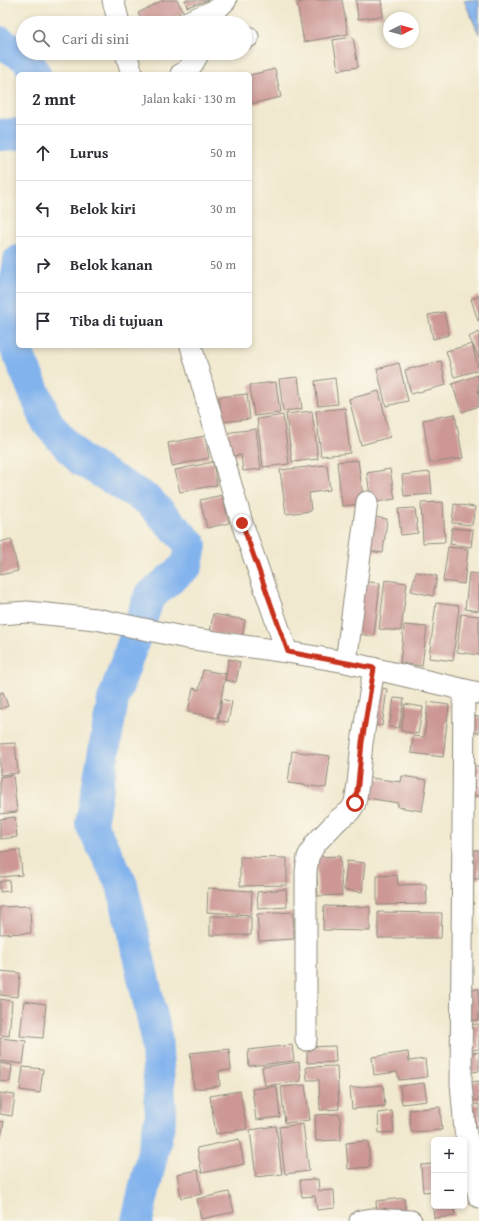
<!DOCTYPE html>
<html lang="id">
<meta charset="utf-8">
<style>
body{margin:0;font-family:"Gentium Book Plus",serif;background:#f2f2f3;color:#2b2b33}
.controls{position:absolute;right:12px;bottom:12px;display:grid;overflow:hidden;border-radius:6px;box-shadow:0 2px 6px #0003}
.controls button{width:36px;height:36px;display:grid;place-items:center;padding:0;border:0;border-bottom:1px solid #e1e1e2;background:#fff;color:#2b2b33;font:20px sans-serif}
.compass{position:absolute;left:383px;top:12px;width:36px;height:36px;border-radius:50%;background:#fff;box-shadow:0 2px 6px #0003;rotate:84deg}
.stop{position:absolute;width:12px;height:12px;margin:-9px;border:3px solid #c8321e;border-radius:50%;background:#fff}
.stop.end{background:#c8321e;border-color:#fff;box-shadow:0 1px 4px #0008}
.list{margin:0;padding:0;list-style:none}
h2{display:flex;justify-content:space-between;align-items:center;height:52px;margin:0;padding:0 16px;font-size:17px}
h2 small{font-size:13px;font-weight:400;color:#7c7c81}
.list li{display:grid;grid-template-columns:26px 1fr auto;gap:12px;align-items:center;box-sizing:border-box;height:56px;padding:0 16px;border-top:1px solid #e1e1e2}
.list b{display:block;font-size:15px;white-space:nowrap}
.list em{font-size:13px;font-style:normal;color:#7c7c81}
.icon{flex:none;width:22px;height:22px;fill:none;stroke:currentColor;stroke-width:2;stroke-linecap:round;stroke-linejoin:round}
.map{position:relative;flex:none;width:479px;height:1221px;overflow:hidden}
.search{position:absolute;background:#fff;box-shadow:0 2px 6px #0003;left:16px;top:16px;width:236px;height:44px;display:flex;align-items:center;gap:10px;box-sizing:border-box;padding:0 14px;border-radius:22px;color:#7c7c81;font-size:15px}
.panel{position:absolute;background:#fff;box-shadow:0 2px 6px #0003;left:16px;top:72px;width:236px;height:276px;border-radius:6px}
.map>svg:first-child{display:block}
</style>
<div class="map">
<svg width="479" height="1221" viewBox="0 0 479 1221">
<rect width="100%" height="100%" fill="#fbf7ec"/>
<filter id="ink" filterUnits="userSpaceOnUse"><feTurbulence type="fractalNoise" baseFrequency=".025" numOctaves="2"/><feDisplacementMap in="SourceGraphic" scale="8" xChannelSelector="R" yChannelSelector="G"/><feConvolveMatrix kernelMatrix="1 2 1 2 8 2 1 2 1" color-interpolation-filters="sRGB"/></filter>
<filter id="wash" filterUnits="userSpaceOnUse"><feTurbulence type="fractalNoise" baseFrequency=".012" numOctaves="4" result="noise"/><feDisplacementMap in="SourceGraphic" scale="16" xChannelSelector="R" yChannelSelector="G"/><feGaussianBlur stdDeviation="0.9" result="paint"/><feColorMatrix in="noise" values="0 0 0 0 0 0 0 0 0 0 0 0 0 0 0 0 0 1.4 0 .05"/><feComposite in="paint" operator="in"/></filter>
<g filter="url(#wash)">
<rect width="100%" height="100%" fill="#f1e9cf"/>
<path fill="#82b3ed" stroke="#566f8c" d="M464,0H479V34Z"/>
<g fill="none" stroke-linecap="round" stroke-linejoin="round">
<path stroke="#82b3ed" stroke-width="32" d="M0,42L27,58L35,74
M0,135L18,134
M18,261L8,330L48,424L81,460L149,501L191,545L187,565L149,597L113,700L91,824L122,885L156,1034L161,1116L137,1221"/>
</g>
<g id="blocks">
<path fill="#cc9795" d="M163,0H177L184,13L166,23H143L138,13Z
M185,0H209L187,7Z
M313,0H342L348,34L304,42L297,3Z
M356,0H381L383,16L358,19Z
M353,37L358,67L338,70L333,40Z
M275,69L281,97L250,104V75Z
M479,296V321H478L471,299Z
M444,312L449,335L433,339L428,315Z
M479,332V358L469,337Z
M472,344L479,370L454,377L446,351Z
M441,361L446,385L411,394L405,370Z
M399,363L408,401L386,406L377,369Z
M478,375L479,406L462,412L452,384Z
M298,377L302,409L283,411L279,379Z
M335,378L338,404L318,406L315,381Z
M276,382L280,413L254,416L250,385Z
M379,391L390,437L361,445L349,399Z
M247,394L250,419L222,422L219,397Z
M345,408L350,453L321,456L316,411Z
M312,411L318,459L292,462L286,414Z
M455,414L463,458L430,463L423,420Z
M283,415L289,464L263,467L257,419Z
M256,429L261,469L243,471L241,455L227,457L224,433Z
M205,436L209,458L172,466L168,443Z
M358,460L364,504L342,506L337,462Z
M213,462L217,485L180,492L175,470Z
M327,465L330,490L309,493L311,511L286,514L280,470Z
M390,469L395,499L371,503L367,473Z
M430,472L432,494L404,496L402,475Z
M222,495L229,523L207,528L200,500Z
M443,502L445,542L423,543L421,503Z
M454,504L475,507L472,525L452,523Z
M415,508L418,533L401,535L398,509Z
M367,516L387,519L383,553L363,550Z
M452,528L473,530L471,547L450,544Z
M11,539L18,571L0,575V542Z
M448,547L468,549L464,584L443,581Z
M416,572L437,576L433,596L411,591Z
M469,573L479,574V611L465,609Z
M385,580L407,583L401,631L379,629Z
M357,581L380,583L374,636L351,633Z
M436,603L459,606L453,661L429,658Z
M213,614L245,620L242,638L210,633Z
M461,614L479,616V655L457,652Z
M404,625L427,627L422,666L400,663Z
M229,659L240,662L236,682L225,680Z
M203,670L226,674L217,718L188,712L193,688L199,690Z
M371,686L387,689L382,726L366,723Z
M3,692L8,706L0,709V693Z
M394,698L404,699L399,728L389,727Z
M222,699L232,702L228,722L218,721Z
M428,702L449,705L443,757L411,753L413,736L424,737Z
M405,704L423,707L418,734L401,731Z
M472,716L479,717V733L470,732Z
M15,743L18,773L0,775V744Z
M292,751L330,756L326,788L288,783Z
M465,766H479V796H464Z
M13,775L17,812L0,814V777Z
M402,776L427,780L422,811L398,807V803L361,797L364,777L401,782Z
M15,817L17,837L0,839V819Z
M20,850L22,875L0,877V852Z
M470,850H479V879H470Z
M340,856L342,895L318,896L316,857Z
M240,857L287,858V885L240,886Z
M347,861L365,863L362,892L344,890Z
M397,875L398,885L426,884L427,904L377,905V876Z
M9,880L10,891L0,892V882Z
M208,888L252,891L251,915L207,912Z
M286,889L287,907L258,909L257,892Z
M30,906L31,933L0,934V907Z
M324,906L370,907V931L323,930Z
M293,912L294,939L259,941L257,914Z
M378,912L442,913L441,938H378Z
M210,916L251,917V935H210Z
M0,971L20,973L18,997L0,995Z
M479,989V1020L465,1021L463,990Z
M0,999L12,1001L9,1036L0,1035Z
M24,1001L46,1004L43,1038L20,1036Z
M479,1024V1049L465,1051L462,1025Z
M0,1038L26,1041L23,1064L0,1061Z
M292,1045L294,1061L249,1066L248,1050Z
M335,1046L336,1062L307,1063V1047Z
M229,1049L231,1070L219,1071L220,1086L194,1089L190,1053Z
M408,1052L409,1061L425,1059L427,1077L399,1080L397,1072L374,1075L372,1057Z
M479,1052V1071L467,1073L465,1054Z
M299,1062L301,1081L265,1086L262,1067Z
M0,1063L12,1065L10,1082L0,1081Z
M337,1066L339,1109L320,1110L319,1080H307L306,1067Z
M23,1067L43,1069L40,1093L20,1090Z
M479,1081V1100L467,1101L464,1083Z
M424,1083L427,1101L402,1104L400,1086Z
M305,1085L310,1120L285,1123L281,1087Z
M383,1085L385,1106L352,1109L350,1088Z
M277,1086L280,1117L256,1120L252,1089Z
M240,1091L247,1129L216,1134L210,1096Z
M0,1093L15,1095L12,1116L0,1114Z
M479,1104V1126L468,1127L466,1106Z
M440,1107L442,1130L411,1132L409,1110Z
M392,1111L394,1132L379,1133L378,1113Z
M340,1114L341,1140L316,1141L315,1115Z
M0,1121L4,1122L1,1138H0Z
M303,1124L309,1171L285,1174L279,1127Z
M276,1126L282,1174L256,1177L250,1130Z
M239,1139L244,1164L202,1173L197,1148Z
M368,1141L370,1167L348,1169L346,1143Z
M434,1164V1191L423,1192L421,1165Z
M198,1170L202,1194L181,1198L177,1174Z
M318,1179L319,1191L334,1190L335,1208L317,1210L315,1196L302,1197L300,1180Z
M229,1192L234,1212L201,1219L197,1199Z
M432,1197H434V1206H454L455,1216L434,1218Z
M404,1198L406,1213L377,1216L376,1201Z"/>
</g>
</g>
<g filter="url(#ink)">
<use href="#blocks" fill-opacity="0" stroke="#8e8a7d" stroke-width="1"/>
<g fill="none" stroke-linecap="round" stroke-linejoin="round">
<g stroke="#8e8a7d" stroke-width="23">
<path id="minor" d="M113,0L119,23
M185,23L216,10L226,0
M245,38L248,37
M126,53L132,74
M181,74C190,70 194,61 199,53
M191,346L242,523L287,652
M0,614L27,612L96,619L187,638L287,652L346,662L478,693
M346,662L367,502
M464,690L461,1083L465,1130L479,1197
M306,1040V871L308,857L315,844L339,819L350,811L355,803L358,784L362,743L374,668
M360,1221L372,1219L411,1221"/>
</g>
<use href="#minor" stroke="#fff" stroke-width="21"/>
</g>
</g>
<g fill="none" stroke-linecap="round" stroke-linejoin="round" filter="url(#ink)">
<path stroke="#c8321e" stroke-width="5" d="M242,523L288,652L374,668L362,742L358,784L355,803"/>
</g>
</svg>
<div class="controls">
<button>+</button>
<button>−</button>
</div>
<svg class="compass" viewBox="-18 -18 36 36"><path d="M0-13l5 13h-10z" fill="#e53935"/><path d="M0 13l5-13h-10z" fill="#7c7c81"/></svg>
<div class="stop" style="left:355px;top:803px"></div>
<div class="stop end" style="left:242px;top:523px"></div>
<div class="search"><svg class="icon" aria-label="search" viewBox="0 0 24 24"><circle cx="10" cy="10" r="6"/><path d="M15 15l6 6"/></svg>Cari di sini</div>
<section class="panel">
<h2>2 mnt<small>Jalan kaki · 130 m</small></h2>
<ul class="list">
<li><svg class="icon" aria-label="ahead" viewBox="0 0 24 24"><path d="M12 20V5M6 11l6-6 6 6"/></svg><div><b>Lurus</b></div><em>50 m</em></li>
<li><svg class="icon" aria-label="left" viewBox="0 0 24 24"><path d="M17 20v-9H6M10 6l-5 5 5 5"/></svg><div><b>Belok kiri</b></div><em>30 m</em></li>
<li><svg class="icon" aria-label="right" viewBox="0 0 24 24"><path d="M7 20v-9h11M14 6l5 5-5 5"/></svg><div><b>Belok kanan</b></div><em>50 m</em></li>
<li><svg class="icon" aria-label="arrive" viewBox="0 0 24 24"><path d="M6 21V4h12l-3 4 3 4H6"/></svg><div><b>Tiba di tujuan</b></div></li>
</ul>
</section>
</div>
